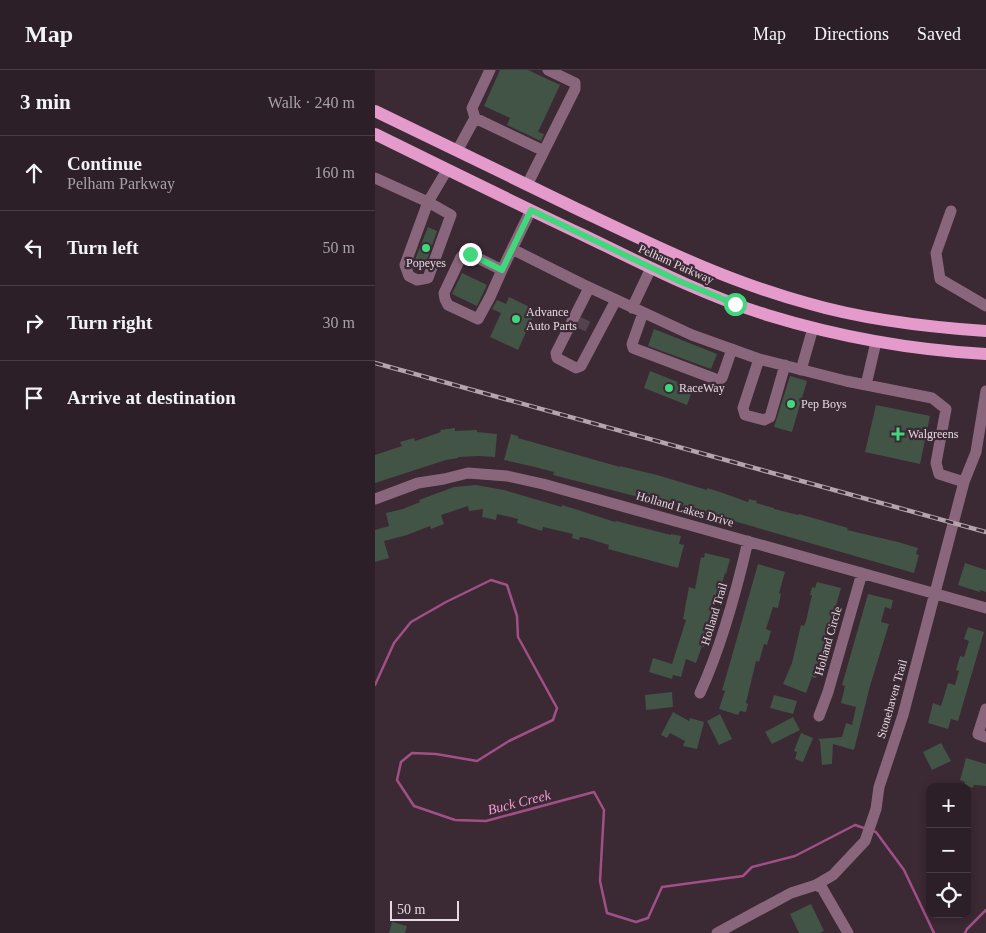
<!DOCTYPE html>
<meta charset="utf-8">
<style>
body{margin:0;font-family:"Times New Roman",serif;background:#34272f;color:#f1f3f6}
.controls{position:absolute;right:15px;bottom:15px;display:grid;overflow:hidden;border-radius:10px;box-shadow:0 2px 8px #0003}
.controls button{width:45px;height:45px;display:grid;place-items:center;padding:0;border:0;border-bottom:1px solid #483d44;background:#2c1f27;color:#f1f3f6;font:25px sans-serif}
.scale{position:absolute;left:15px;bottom:12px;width:69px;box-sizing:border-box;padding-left:5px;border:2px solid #e5d9e1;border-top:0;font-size:14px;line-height:18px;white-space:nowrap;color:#e5d9e1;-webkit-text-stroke:4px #3b2934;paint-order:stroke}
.stop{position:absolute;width:15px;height:15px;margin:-11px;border:4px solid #41d77c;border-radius:50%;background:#fff}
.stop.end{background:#41d77c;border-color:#fff;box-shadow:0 1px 5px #0008}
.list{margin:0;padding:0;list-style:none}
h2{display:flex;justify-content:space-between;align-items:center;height:65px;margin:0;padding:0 20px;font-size:21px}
h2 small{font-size:16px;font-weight:400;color:#a6a2a7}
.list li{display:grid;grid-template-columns:32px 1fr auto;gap:15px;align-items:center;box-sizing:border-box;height:75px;padding:0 20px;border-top:1px solid #483d44}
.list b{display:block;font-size:19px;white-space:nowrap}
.list p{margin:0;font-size:16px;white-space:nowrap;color:#a6a2a7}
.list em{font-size:16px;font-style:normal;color:#a6a2a7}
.icon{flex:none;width:28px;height:28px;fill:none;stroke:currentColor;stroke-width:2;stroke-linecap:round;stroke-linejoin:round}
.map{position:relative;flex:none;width:611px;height:863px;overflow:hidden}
header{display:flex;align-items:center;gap:30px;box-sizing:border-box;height:70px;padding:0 25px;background:#2c1f27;border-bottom:1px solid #483d44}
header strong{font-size:24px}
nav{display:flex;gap:28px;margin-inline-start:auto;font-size:18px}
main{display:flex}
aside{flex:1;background:#2c1f27}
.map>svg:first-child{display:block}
</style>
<header>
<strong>Map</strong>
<nav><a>Map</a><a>Directions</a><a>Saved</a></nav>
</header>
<main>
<aside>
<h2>3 min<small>Walk · 240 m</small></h2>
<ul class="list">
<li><svg class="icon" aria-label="ahead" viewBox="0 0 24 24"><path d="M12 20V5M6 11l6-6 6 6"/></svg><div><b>Continue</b><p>Pelham Parkway</p></div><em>160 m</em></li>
<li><svg class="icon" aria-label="left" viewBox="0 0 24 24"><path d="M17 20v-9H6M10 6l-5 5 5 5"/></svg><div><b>Turn left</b></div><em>50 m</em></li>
<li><svg class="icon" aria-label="right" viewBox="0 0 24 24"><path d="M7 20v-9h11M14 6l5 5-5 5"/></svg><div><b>Turn right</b></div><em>30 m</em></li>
<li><svg class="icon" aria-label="arrive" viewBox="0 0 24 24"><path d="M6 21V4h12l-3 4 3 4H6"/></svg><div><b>Arrive at destination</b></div></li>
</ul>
</aside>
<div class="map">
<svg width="611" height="863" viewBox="0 0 611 863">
<rect width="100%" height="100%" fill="#3b2934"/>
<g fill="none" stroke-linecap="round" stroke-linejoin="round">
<path stroke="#a05087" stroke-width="2.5" d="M0,615L19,573L36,552L71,532L116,510L132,515L142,546L143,567L182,638L178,650L134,671L102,691L61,684L37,683L26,692L22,710L39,736L80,750L111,751L219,722L229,740L225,811L232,843L261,852L273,848L287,817L368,806L377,797L420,786L480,755L489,758
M497,761L501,762L529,800L559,863
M590,863L592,859L611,840"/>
</g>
<path fill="#425446" d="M125,0H153L185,15L163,62L169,64L166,71L132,55L135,48L109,36Z
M53,157L62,161L50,196L39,192Z
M87,203L112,215L102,236L77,224Z
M134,227L161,240L143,280L115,267L126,243L117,239L122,230L131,234Z
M279,259L342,284L336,299L273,276Z
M275,301L318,318L312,335L269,318Z
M415,306L432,311L417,362L399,357Z
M501,335L555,346L545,394L490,382Z
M80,358V361L102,360V362L122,364L120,387L103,386L83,387V388L71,390L0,413V385L27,376L25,372L39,368L40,371L66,362L65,360Z
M136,364L143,366V368L245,397V396L282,405L332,420V418L345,422L373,432L374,429L382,431L381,433L399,438V439L423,445L424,444L473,458L472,460L523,472L543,478L541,484L544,485L539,503L338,445V446L283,430V432L178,405L179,402L160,397L129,390Z
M101,415L129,420L187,437V435L200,439L240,452L241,451L296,465V464L306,466L304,474L309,475L303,498L233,479L234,475L211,468L205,467L204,470L197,468L198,464L168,457L167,461L142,453L143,449L122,444L121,450L107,447L108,439L94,441L93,436L66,445L69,454L56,459L55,456L32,465L9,471L14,488L0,492V460L14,456L11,443L28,439L45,432L44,430L79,417Z
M330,483L355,489L351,504L350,503L329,577L327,576L321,593L311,589L306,607L298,605L297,609L274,602L278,588L297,594L311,550L308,549L314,517L320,519L326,487L329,488Z
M590,493L611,500V522L605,520V522L583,515Z
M383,494L410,502L404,523L406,524L403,538L398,537L391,559L396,561L392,575L389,574L384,592L381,591L371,633L373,634L371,642L365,641L363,645L344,639L350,621L347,620L351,607Z
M442,512L466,518L441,608L437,607L431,623L408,614L417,593L426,555L429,556L431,551L437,525H435L437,517L440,518Z
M493,524L518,530L516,539L510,537L506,552L514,554L510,567L495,616L479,680L458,674L457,694L447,695L445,671L443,669L467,667L471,653L477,655L481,637L466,633L470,616L467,615Z
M593,557L609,562L583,651L576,649L573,659L553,653L558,633L566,636L573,613L580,615L584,601L581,600L585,586L589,587L594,571L589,569Z
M297,622L298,637L271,640L270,625Z
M399,625L422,631L418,644L395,638Z
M298,642L314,651L315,648L329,652L322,679L308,676L310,671L295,663L292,668L286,665Z
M345,644L357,669L344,675L332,651Z
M418,647L425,660L397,674L390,662Z
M426,663L438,668L428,692L420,689L422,682L419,681Z
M566,673L576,691L557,700L548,682Z
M591,688L611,694V716L599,715L598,718L589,715L590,712L585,710Z
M436,834L449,861L445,863H424L415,844Z
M17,852L32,856L30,863H14Z"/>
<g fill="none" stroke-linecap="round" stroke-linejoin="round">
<path stroke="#54434e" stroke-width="11" stroke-dasharray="11 5.5" stroke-linecap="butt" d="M203,252L216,258"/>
<path stroke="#8a667d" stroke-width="11" d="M100,48L169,81
M82,81L100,48L97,38L115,0
M0,108L53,132L72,100
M152,115L200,19V13L173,0
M53,132L76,145L53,208L42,210L34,206L30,195Z
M156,140L137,179L207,214L317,265L384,289L471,311L557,328L571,339L561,393L564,404L589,412
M576,141L561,183L565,209L611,236
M127,200L115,227L103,249L73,235L70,229L69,223L86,187L95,184L127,200L137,179
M214,218L181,283L182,288L201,298L206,296L241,230
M257,238L276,198
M268,243L257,274L258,278L343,310L347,308L357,279
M384,289L368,338L370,345L389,350L395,347L410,295
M426,300L438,258
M491,315L501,272
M0,429L43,413L69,409L93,403L132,406L168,414L611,538
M325,623C347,575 361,523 373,471
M611,639L603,664L611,667
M444,646L453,622L487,503
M441,815L447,818L473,863
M342,863L416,823L441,815L458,805L490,771L501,739L504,717L528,645L589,412L601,382L611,321"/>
<path stroke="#e49acb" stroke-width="12" d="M0,41C66,73 132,105 198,137C274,173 350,211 432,233C490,250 551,257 611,261
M0,64C69,98 138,132 208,165C268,194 328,225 392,245C464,267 536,280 611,284"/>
<g stroke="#b3a5ae" stroke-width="4.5">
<path id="rail" d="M0,293L611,462"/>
</g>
<use href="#rail" stroke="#3b2934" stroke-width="2.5" stroke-dasharray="8" stroke-linecap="butt"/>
</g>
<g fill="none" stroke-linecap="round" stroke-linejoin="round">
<path stroke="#41d77c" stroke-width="6" d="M95,184L127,200L156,140L304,211L360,234"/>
</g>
<g fill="#41d77c" stroke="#3b2934" stroke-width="2">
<circle cx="51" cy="178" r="5"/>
<circle cx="141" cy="249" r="5"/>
<circle cx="294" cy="318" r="5"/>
<circle cx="416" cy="334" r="5"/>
<path d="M520.5 356.5h5v5h5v5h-5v5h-5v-5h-5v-5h5z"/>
</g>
<g text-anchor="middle" stroke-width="4.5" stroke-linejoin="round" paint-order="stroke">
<g font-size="12" fill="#e5d9e1" stroke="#3b2934" text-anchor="start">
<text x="51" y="197" text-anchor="middle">Popeyes</text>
<text x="151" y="246">Advance<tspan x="151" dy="14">Auto Parts</tspan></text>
<text x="304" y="322">RaceWay</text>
<text x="426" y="338">Pep Boys</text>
<text x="533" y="368">Walgreens</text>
</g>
<g font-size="12" fill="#e5d9e1" stroke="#3b2934">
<text transform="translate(301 194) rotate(24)" y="4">Pelham Parkway</text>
<text transform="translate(310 439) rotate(16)" y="4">Holland Lakes Drive</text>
<text transform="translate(339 544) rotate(-73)" y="4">Holland Trail</text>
<text transform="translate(453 571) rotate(-74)" y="4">Holland Circle</text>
<text transform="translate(517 629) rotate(-74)" y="4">Stonehaven Trail</text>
</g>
<g font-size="14" font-style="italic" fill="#f49dd6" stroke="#3b2934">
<text transform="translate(144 732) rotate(-14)" y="5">Buck Creek</text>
</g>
</g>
</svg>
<div class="controls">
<button>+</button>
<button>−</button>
<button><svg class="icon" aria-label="locate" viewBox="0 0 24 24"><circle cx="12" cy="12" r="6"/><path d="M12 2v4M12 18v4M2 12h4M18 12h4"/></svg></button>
</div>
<div class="scale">50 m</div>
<div class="stop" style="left:360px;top:234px"></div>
<div class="stop end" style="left:95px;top:184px"></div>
</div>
</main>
